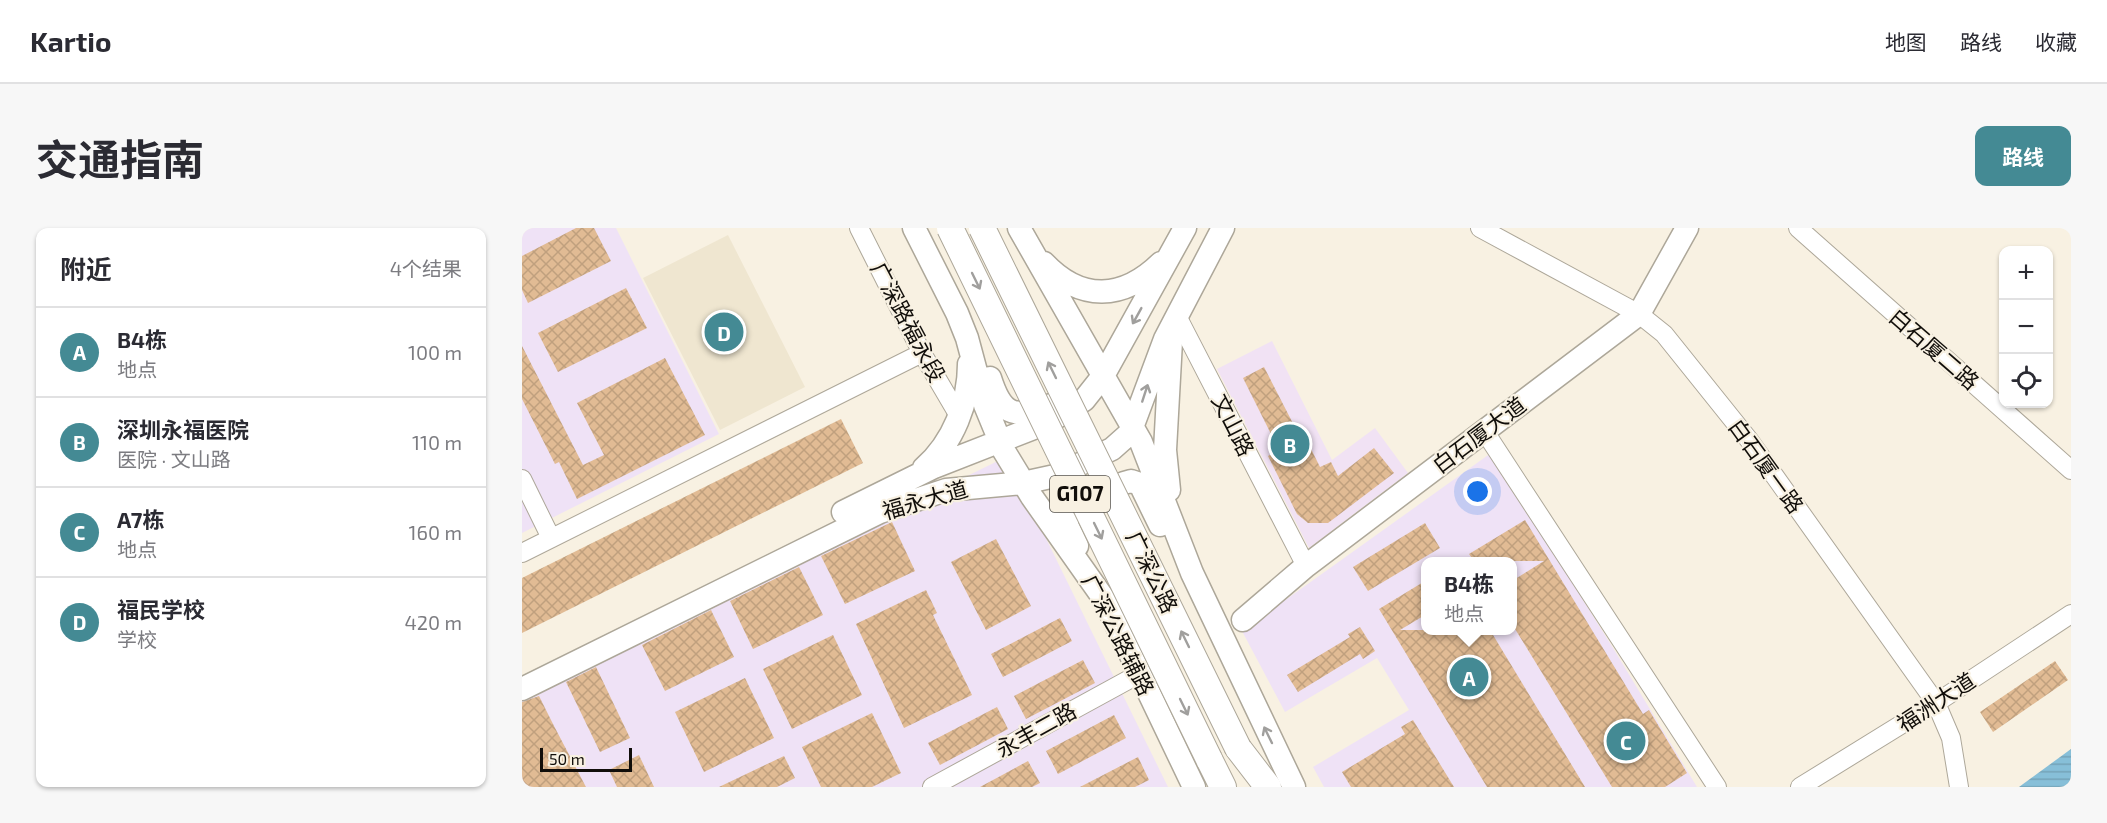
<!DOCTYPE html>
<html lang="zh">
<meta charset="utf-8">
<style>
body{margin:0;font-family:"Exo 2","Noto Sans SC",sans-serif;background:#f7f7f7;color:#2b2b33}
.controls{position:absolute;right:18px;top:18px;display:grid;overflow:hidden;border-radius:12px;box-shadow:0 2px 4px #0004}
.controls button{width:54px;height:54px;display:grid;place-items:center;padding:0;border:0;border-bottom:2px solid #e1e1e2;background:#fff;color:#2b2b33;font:30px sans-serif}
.scale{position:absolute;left:18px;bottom:15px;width:92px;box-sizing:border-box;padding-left:6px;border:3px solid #110e0a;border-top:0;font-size:16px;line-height:21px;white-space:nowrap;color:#110e0a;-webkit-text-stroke:4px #f8f1e2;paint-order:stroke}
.you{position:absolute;left:956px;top:264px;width:21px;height:21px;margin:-15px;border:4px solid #fff;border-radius:50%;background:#1a73e8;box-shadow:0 0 0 9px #1a73e833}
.badge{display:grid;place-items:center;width:39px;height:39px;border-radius:50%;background:#448a94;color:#fff;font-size:20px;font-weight:700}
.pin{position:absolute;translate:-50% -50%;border:3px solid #fff;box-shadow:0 2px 6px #0006}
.popup{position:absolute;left:899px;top:329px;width:96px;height:78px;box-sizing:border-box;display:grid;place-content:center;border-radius:12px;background:#fff;filter:drop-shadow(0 2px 4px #0005);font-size:20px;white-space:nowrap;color:#7c7c81}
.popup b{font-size:22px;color:#2b2b33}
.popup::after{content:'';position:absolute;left:50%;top:100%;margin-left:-12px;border:12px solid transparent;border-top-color:#fff}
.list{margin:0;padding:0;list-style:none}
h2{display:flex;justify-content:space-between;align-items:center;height:78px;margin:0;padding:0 24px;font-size:26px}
h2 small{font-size:20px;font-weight:400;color:#7c7c81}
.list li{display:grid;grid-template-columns:39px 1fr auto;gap:18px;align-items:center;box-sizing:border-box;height:90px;padding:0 24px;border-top:2px solid #e1e1e2}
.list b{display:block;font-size:22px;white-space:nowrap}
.list p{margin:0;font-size:20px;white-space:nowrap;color:#7c7c81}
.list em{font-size:20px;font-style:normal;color:#7c7c81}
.icon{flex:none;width:33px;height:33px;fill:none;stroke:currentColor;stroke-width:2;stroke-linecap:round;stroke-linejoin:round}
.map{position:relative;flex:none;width:1549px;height:559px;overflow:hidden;border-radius:12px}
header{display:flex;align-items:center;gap:36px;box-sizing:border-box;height:84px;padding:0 30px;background:#fff;border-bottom:2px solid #e1e1e2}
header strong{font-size:28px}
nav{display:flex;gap:33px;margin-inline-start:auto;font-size:21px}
.intro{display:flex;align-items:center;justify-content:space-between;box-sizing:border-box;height:144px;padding:0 36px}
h1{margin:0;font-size:42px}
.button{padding:15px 27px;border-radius:12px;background:#448a94;color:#fff;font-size:21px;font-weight:700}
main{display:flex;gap:36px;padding:0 36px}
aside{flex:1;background:#fff;border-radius:12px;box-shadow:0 2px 4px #0004}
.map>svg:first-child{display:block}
</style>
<header>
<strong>Kartio</strong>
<nav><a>地图</a><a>路线</a><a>收藏</a></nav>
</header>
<div class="intro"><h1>交通指南</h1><a class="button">路线</a></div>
<main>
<aside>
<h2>附近<small>4个结果</small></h2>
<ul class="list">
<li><span class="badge">A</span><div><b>B4栋</b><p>地点</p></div><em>100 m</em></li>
<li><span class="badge">B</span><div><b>深圳永福医院</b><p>医院 · 文山路</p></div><em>110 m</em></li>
<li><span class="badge">C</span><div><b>A7栋</b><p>地点</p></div><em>160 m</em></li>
<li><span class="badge">D</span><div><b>福民学校</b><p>学校</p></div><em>420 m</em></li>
</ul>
</aside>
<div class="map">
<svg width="1549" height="559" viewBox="0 0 1549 559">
<defs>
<pattern id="water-rules" width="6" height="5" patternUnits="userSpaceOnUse" patternTransform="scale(1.5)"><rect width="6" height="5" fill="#87bfd8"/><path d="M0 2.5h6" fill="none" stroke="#74a3b8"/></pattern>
<pattern id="building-cross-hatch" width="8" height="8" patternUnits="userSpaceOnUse" patternTransform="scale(1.5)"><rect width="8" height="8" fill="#e1bb94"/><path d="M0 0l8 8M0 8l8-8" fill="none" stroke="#c0a07e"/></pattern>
</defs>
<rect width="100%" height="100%" fill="#f8f1e2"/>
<path fill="#efe6d0" d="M206,7L283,159L198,202L121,50Z"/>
<path fill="#efe2f6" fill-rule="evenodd" d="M0,0H94L197,206L0,305Z
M969,225L1091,420L1175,559H802L791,539L887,482L855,430L763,484L720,403ZM904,334H990V402H904Z
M484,229L646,559H0V466Z"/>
<path fill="#f1e2f4" d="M750,113L810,232L853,200L886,245L787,320L695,141Z"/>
<path fill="url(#water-rules)" d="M1549,521V559H1497Z"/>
<path fill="url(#building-cross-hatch)" d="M54,0H72L89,33L6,75L0,62V28Z
M104,60L125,100L36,144L16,105Z
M0,118L61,237L82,227L55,175L143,130L183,207L55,271L37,234L33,236L0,171Z
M742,139L779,211L783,209L798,239L809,234L816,248L852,220L872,245L806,295H786L775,286L746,228L757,222L721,150Z
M319,191L341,235L0,405V350Z
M1003,292L1121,486L1127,482L1165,545L1143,559H1090L990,396V353L1022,333H952L947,326Z
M370,294L393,343L323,376L299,328Z
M903,295L918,320L846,363L831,339Z
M474,311L509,378L464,402L429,334Z
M277,339L301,387L231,421L208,373Z
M903,353V387L878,402H968L1063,559H965L857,381Z
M404,362L415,385L411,387L450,467L382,500L334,396Z
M189,382L212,429L143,463L120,417Z
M538,390L550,413L481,449L469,426Z
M838,399L853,423L841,431L838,426L776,464L765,447L828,409L826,406Z
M311,407L340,467L270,501L241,441Z
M561,432L573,455L504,491L492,468Z
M1533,433L1546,452L1471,504L1458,484Z
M74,439L108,510L78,524L44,454Z
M223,450L252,510L182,544L153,484Z
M17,468L32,498L64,559H0V474Z
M475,479L486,501L418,537L406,515Z
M350,485L379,545L350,559H299L280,519Z
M592,487L604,510L536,546L524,523Z
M891,492L932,559H829L820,544L883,506L879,499Z
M117,527L132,559H95L87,542Z
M262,528L273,550L255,559H197Z
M616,529L627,552L613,559H558Z
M506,533L518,555L510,559H458Z"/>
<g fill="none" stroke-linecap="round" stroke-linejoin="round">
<g stroke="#ada799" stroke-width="20">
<path id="minor" d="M337,0L400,125L437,188
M958,0L1117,86L1142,106L1227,212L1414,475L1429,510L1437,559
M1276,0L1549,242
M655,88L784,338
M963,204L1195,559
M0,251L29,310
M0,325L400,125
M410,559L617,446
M1278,559L1414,475L1549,386"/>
</g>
<g stroke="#ada799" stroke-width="25">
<path id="major" d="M392,0L435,85L445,110L463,177L482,223L510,269L582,371L672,559
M497,0L619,214L670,345L772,559
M522,35C559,74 601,72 639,35
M468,150C481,191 494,190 532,176
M402,240C431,215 447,174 447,136
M647,262L643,222L649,113
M321,284L412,239L527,194L562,172L581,148L663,0
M555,318L545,297V286L554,277L602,255L609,253L618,256L638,297
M721,392L784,338L1117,86L1165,0
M0,461L358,284L424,262L501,255L533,248L590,221L608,205L643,111L701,0"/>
</g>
<g stroke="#ada799" stroke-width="28">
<path id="highway" d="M716,520L746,559
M687,531L701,559"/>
</g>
<use href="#minor" stroke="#fff" stroke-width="18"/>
<use href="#major" stroke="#fff" stroke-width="22"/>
<use href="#highway" stroke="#fff" stroke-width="26"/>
<g stroke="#ada799" stroke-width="28" stroke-linecap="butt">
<path id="highway-bridge" d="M428,0L687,531
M460,0L716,520"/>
</g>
<use href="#highway-bridge" stroke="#fff" stroke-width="26"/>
</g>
<defs><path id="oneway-shaft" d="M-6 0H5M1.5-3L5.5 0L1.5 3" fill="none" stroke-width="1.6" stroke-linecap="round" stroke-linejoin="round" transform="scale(1.5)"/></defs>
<g stroke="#a09f9d">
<use href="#oneway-shaft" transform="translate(454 53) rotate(64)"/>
<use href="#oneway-shaft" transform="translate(615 88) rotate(119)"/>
<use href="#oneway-shaft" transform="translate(530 142) rotate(-116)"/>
<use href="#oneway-shaft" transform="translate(623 165) rotate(-72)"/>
<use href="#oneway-shaft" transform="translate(576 303) rotate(64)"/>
<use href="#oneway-shaft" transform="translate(663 411) rotate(-116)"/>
<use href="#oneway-shaft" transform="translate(662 479) rotate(64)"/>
<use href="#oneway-shaft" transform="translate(746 507) rotate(-116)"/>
</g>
<g text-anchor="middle" stroke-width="4.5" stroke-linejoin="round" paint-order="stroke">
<rect fill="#f8f1e2" stroke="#56524b" stroke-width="1.5" x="528" y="248" width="60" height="36" rx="4.5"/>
<g font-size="21" font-weight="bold" fill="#110e0a">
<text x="558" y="273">G107</text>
</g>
<g font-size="22" fill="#110e0a" stroke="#f8f1e2">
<text transform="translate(386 94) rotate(62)" y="8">广深路福永段</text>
<text transform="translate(1412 121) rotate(41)" y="8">白石厦二路</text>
<text transform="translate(711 197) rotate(63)" y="8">文山路</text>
<text transform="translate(957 207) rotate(-37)" y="8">白石厦大道</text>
<text transform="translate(1244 238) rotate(54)" y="8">白石厦一路</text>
<text transform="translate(403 272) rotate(-16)" y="8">福永大道</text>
<text transform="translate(630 344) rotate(64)" y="8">广深公路</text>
<text transform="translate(596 407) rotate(63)" y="8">广深公路辅路</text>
<text transform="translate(1414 474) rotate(-33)" y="8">福洲大道</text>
<text transform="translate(514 502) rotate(-29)" y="8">永丰二路</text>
</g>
</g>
</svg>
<div class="controls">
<button>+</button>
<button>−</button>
<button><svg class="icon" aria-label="locate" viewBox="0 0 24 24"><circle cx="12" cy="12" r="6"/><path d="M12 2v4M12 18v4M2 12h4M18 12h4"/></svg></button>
</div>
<div class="scale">50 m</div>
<div class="you"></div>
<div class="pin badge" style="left:947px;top:449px">A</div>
<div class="popup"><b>B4栋</b>地点</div>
<div class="pin badge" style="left:768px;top:216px">B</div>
<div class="pin badge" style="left:1104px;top:513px">C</div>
<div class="pin badge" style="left:202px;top:104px">D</div>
</div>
</main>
